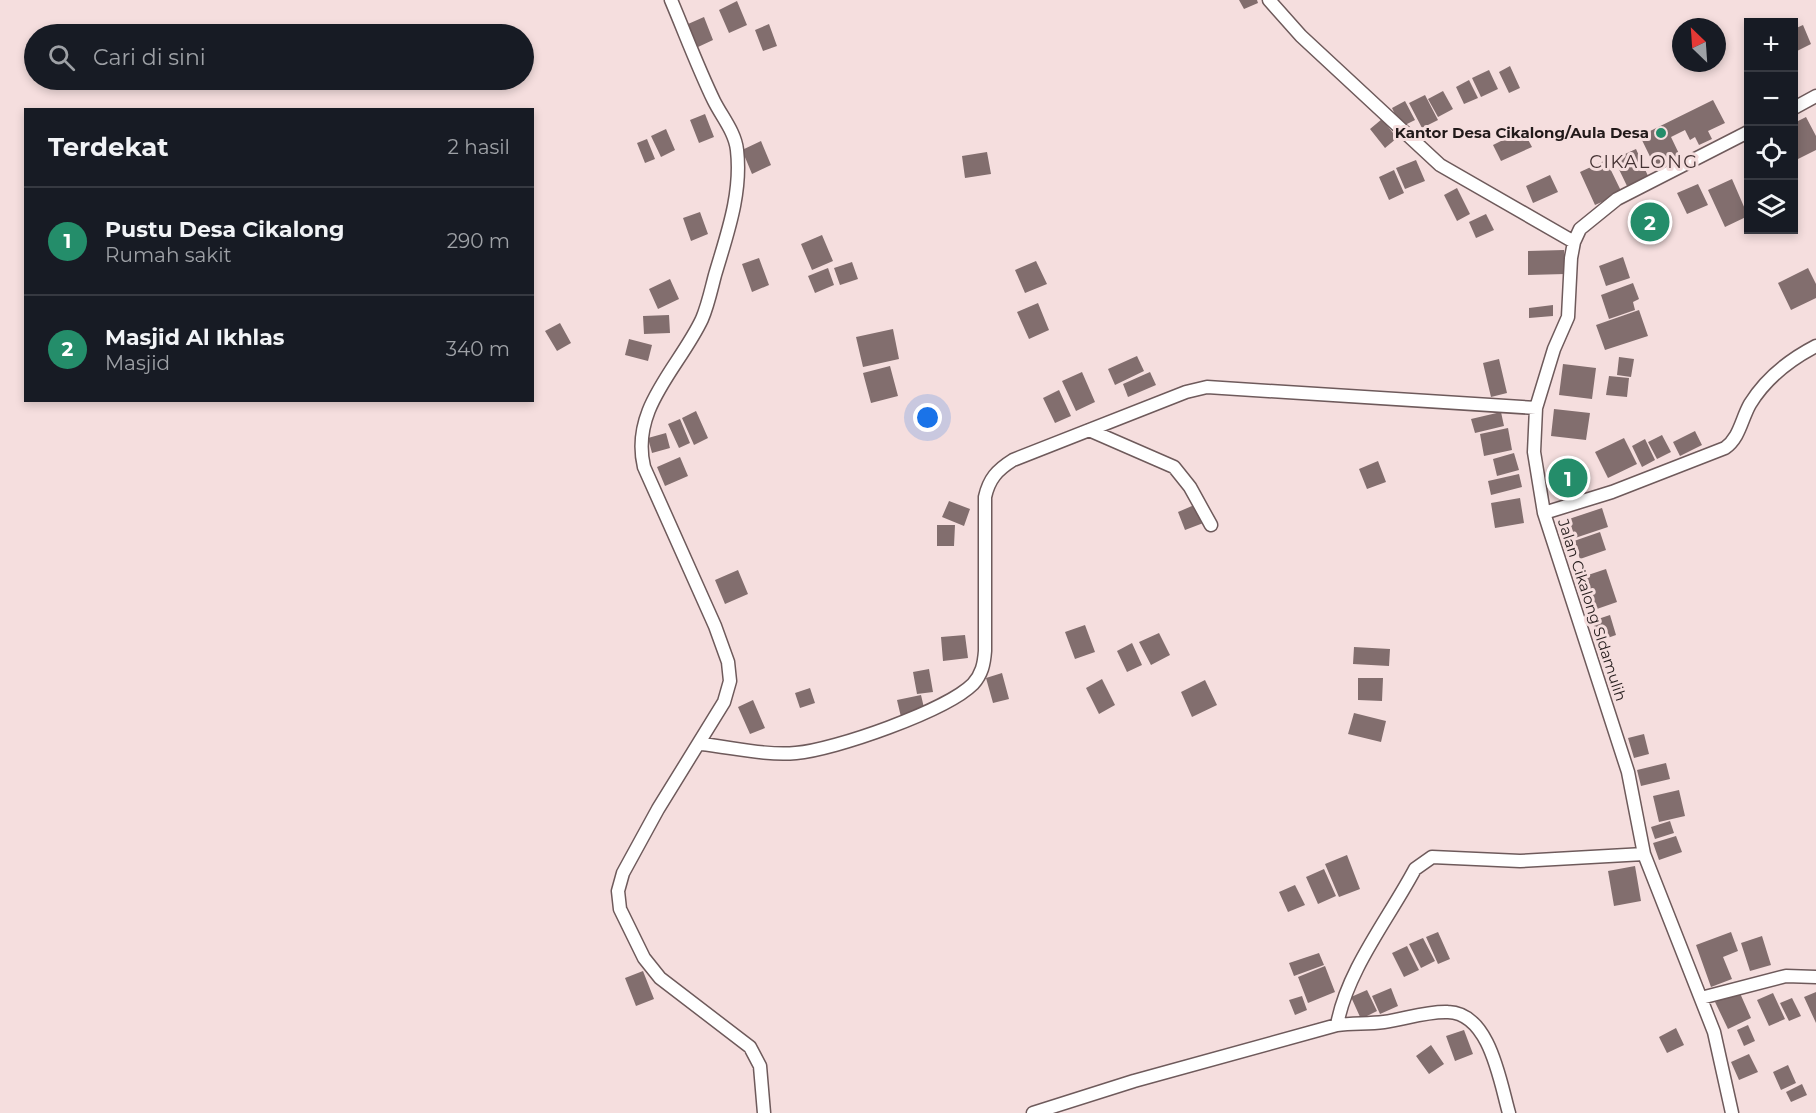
<!DOCTYPE html>
<html lang="id">
<meta charset="utf-8">
<style>
body{margin:0;font-family:Montserrat,sans-serif;background:#20242c;color:#f1f3f6}
.controls{position:absolute;right:18px;top:18px;display:grid;overflow:hidden;border-radius:0px;box-shadow:0 3px 9px #0003}
.controls button{width:54px;height:54px;display:grid;place-items:center;padding:0;border:0;border-bottom:2px solid #363941;background:#171b24;color:#f1f3f6;font:30px sans-serif}
.compass{position:absolute;left:1672px;top:18px;width:54px;height:54px;border-radius:50%;background:#171b24;box-shadow:0 3px 9px #0003;rotate:335deg}
.you{position:absolute;left:928px;top:418px;width:21px;height:21px;margin:-15px;border:4px solid #fff;border-radius:50%;background:#1a73e8;box-shadow:0 0 0 9px #1a73e833}
.badge{display:grid;place-items:center;width:39px;height:39px;border-radius:50%;background:#248d6a;color:#fff;font-size:20px;font-weight:700}
.pin{position:absolute;translate:-50% -50%;border:3px solid #fff;box-shadow:0 2px 6px #0006}
.list{margin:0;padding:0;list-style:none}
h2{display:flex;justify-content:space-between;align-items:center;height:78px;margin:0;padding:0 24px;font-size:26px}
h2 small{font-size:20px;font-weight:400;color:#9ea1a6}
.list li{display:grid;grid-template-columns:39px 1fr auto;gap:18px;align-items:center;box-sizing:border-box;height:108px;padding:0 24px;border-top:2px solid #363941}
.list b{display:block;font-size:22px;white-space:nowrap}
.list p{margin:0;font-size:20px;white-space:nowrap;color:#9ea1a6}
.list em{font-size:20px;font-style:normal;color:#9ea1a6}
.icon{flex:none;width:33px;height:33px;fill:none;stroke:currentColor;stroke-width:2;stroke-linecap:round;stroke-linejoin:round}
.map{position:relative;flex:none;width:1816px;height:1113px;overflow:hidden}
.search{position:absolute;background:#171b24;box-shadow:0 3px 9px #0003;left:24px;top:24px;width:510px;height:66px;display:flex;align-items:center;gap:15px;box-sizing:border-box;padding:0 21px;border-radius:33px;color:#9ea1a6;font-size:22px}
.panel{position:absolute;background:#171b24;box-shadow:0 3px 9px #0003;left:24px;top:108px;width:510px;height:294px;border-radius:0px}
.map>svg:first-child{display:block}
</style>
<div class="map">
<svg width="1816" height="1113" viewBox="0 0 1816 1113">
<rect width="100%" height="100%" fill="#f5dede"/>
<path fill="#826e6e" d="M1239,0H1257L1258,3L1244,9Z
M737,1L747,25L729,33L719,10Z
M704,17L713,40L698,47L688,24Z
M769,24L777,46L763,51L755,30Z
M1803,25L1811,44L1797,51L1794,43V29Z
M1510,66L1520,88L1509,93L1499,72Z
M1489,70L1498,89L1481,97L1472,78Z
M1469,80L1478,98L1464,104L1456,87Z
M1443,91L1453,109L1438,117L1428,99Z
M1425,95L1438,120L1422,128L1409,103Z
M1713,100L1725,123L1708,131L1712,139L1699,145L1695,137L1690,140L1685,130L1671,137L1682,160L1657,171L1640,136Z
M1405,101L1415,120L1401,127L1392,108Z
M705,114L714,137L699,143L690,120Z
M1806,117L1816,136V150L1794,161V123Z
M1382,119L1397,138L1385,148L1370,129Z
M666,129L675,150L661,157L651,136Z
M1523,130L1532,147L1501,161L1493,145Z
M647,139L655,159L645,163L637,143Z
M761,141L771,165L752,174L742,150Z
M1636,149L1648,176L1627,186L1614,159Z
M987,152L991,174L965,178L962,156Z
M1416,160L1425,181L1405,189L1396,168Z
M1606,160L1622,193L1595,205L1580,172Z
M1394,170L1404,193L1389,200L1379,177Z
M1550,175L1558,192L1533,203L1526,186Z
M1732,179L1748,216L1725,227L1708,190Z
M1698,184L1708,205L1687,214L1677,193Z
M1457,188L1470,214L1457,221L1444,195Z
M1657,204L1669,228L1643,240L1632,216Z
M700,212L708,234L691,241L683,218Z
M1486,214L1494,230L1476,238L1469,222Z
M822,235L833,261L812,270L801,244Z
M1564,250L1565,274L1528,275V251Z
M1623,257L1630,278L1606,286L1599,266Z
M759,258L769,285L752,292L742,264Z
M1036,261L1047,284L1025,293L1015,270Z
M852,262L858,279L840,285L834,268Z
M828,268L834,285L815,293L808,276Z
M1808,268L1816,284V298L1791,310L1778,283Z
M670,279L679,299L658,309L649,289Z
M1633,283L1639,299L1633,302L1635,310L1609,319L1601,295Z
M1038,303L1049,330L1029,339L1017,312Z
M1553,305V316L1529,318V308Z
M1639,310L1648,336L1605,350L1596,325Z
M669,315L670,333L644,334L643,316Z
M560,323L571,343L557,351L545,331Z
M893,329L899,359L863,367L856,337Z
M629,339L652,345L648,361L625,355Z
M1137,356L1144,371L1115,385L1108,369Z
M1619,357L1634,359L1631,377L1617,375Z
M1499,359L1507,393L1491,397L1483,363Z
M1563,364L1596,368L1592,399L1559,395Z
M890,366L898,396L871,403L863,373Z
M1082,372L1095,402L1076,411L1062,381Z
M1150,372L1156,385L1128,397L1123,384Z
M1609,376L1629,378L1627,397L1606,395Z
M1059,390L1071,416L1055,423L1043,398Z
M1554,409L1590,413L1586,440L1551,436Z
M696,411L708,438L694,445L682,418Z
M1501,412L1504,426L1475,433L1471,419Z
M680,419L690,443L679,448L668,424Z
M1508,428L1512,450L1484,456L1480,434Z
M1695,431L1702,445L1680,456L1673,442Z
M666,433L670,448L652,453L648,438Z
M1662,435L1671,452L1657,459L1648,442Z
M1624,438L1637,464L1608,478L1595,452Z
M1645,439L1655,460L1642,467L1632,446Z
M1514,453L1519,470L1497,476L1493,459Z
M680,457L688,476L665,486L657,467Z
M1571,457L1584,493L1566,499L1553,463Z
M1378,461L1386,482L1367,489L1359,469Z
M1519,474L1522,487L1491,495L1488,481Z
M1520,498L1524,523L1495,528L1491,503Z
M949,501L970,509L964,526L942,517Z
M1199,503L1206,522L1185,530L1178,512Z
M1602,508L1608,527L1575,538L1569,519Z
M937,525H955L954,546H937Z
M1600,532L1606,550L1580,559L1574,541Z
M1606,569L1617,602L1594,610L1582,577Z
M738,570L748,594L725,604L715,580Z
M1610,615L1616,635L1599,641L1592,621Z
M1085,625L1095,652L1075,659L1065,632Z
M1159,633L1170,655L1151,665L1139,642Z
M965,635L968,658L943,661L941,637Z
M1132,643L1142,665L1127,672L1117,651Z
M1354,647L1390,649L1389,666L1353,664Z
M929,669L933,692L917,694L913,672Z
M1002,673L1009,699L993,703L986,678Z
M1358,678H1383L1382,701L1358,700Z
M1102,679L1115,705L1099,714L1086,688Z
M1205,680L1217,705L1192,717L1181,692Z
M810,688L815,703L800,708L795,693Z
M921,695L925,712L901,717L897,700Z
M753,700L765,728L750,734L738,707Z
M1354,713L1386,721L1381,742L1348,734Z
M1644,734L1649,754L1634,758L1628,738Z
M1666,763L1670,779L1641,786L1637,770Z
M1679,790L1685,816L1659,822L1653,796Z
M1670,821L1674,833L1655,839L1651,827Z
M1676,836L1682,852L1659,860L1653,843Z
M1347,855L1360,889L1339,897L1325,864Z
M1635,866L1641,901L1614,906L1608,871Z
M1324,869L1336,896L1318,904L1306,877Z
M1295,885L1305,905L1288,912L1279,892Z
M1438,932L1450,959L1438,964L1426,937Z
M1731,932L1738,951L1723,957L1732,979L1711,987L1696,945Z
M1762,936L1771,965L1750,971L1741,943Z
M1423,938L1435,961L1421,968L1409,944Z
M1407,946L1419,970L1404,977L1392,953Z
M1319,953L1324,965L1294,976L1289,963Z
M1325,966L1335,992L1308,1003L1298,977Z
M643,971L654,999L636,1006L625,978Z
M1391,988L1398,1006L1380,1014L1372,996Z
M1367,990L1377,1011L1361,1019L1351,997Z
M1739,991L1751,1018L1728,1029L1715,1002Z
M1816,992V1023L1804,997Z
M1773,993L1785,1019L1769,1026L1757,1000Z
M1302,996L1307,1010L1295,1015L1289,1000Z
M1792,998L1801,1016L1789,1021L1780,1003Z
M1748,1025L1755,1041L1744,1046L1737,1030Z
M1676,1028L1684,1045L1667,1053L1659,1037Z
M1464,1030L1473,1054L1455,1061L1446,1036Z
M1431,1045L1444,1064L1429,1074L1416,1056Z
M1749,1054L1758,1072L1739,1080L1731,1062Z
M1788,1065L1796,1083L1781,1090L1773,1072Z
M1802,1084L1807,1095L1791,1102L1786,1092Z"/>
<g fill="none" stroke-linecap="round" stroke-linejoin="round">
<g stroke="#6e5a5b" stroke-width="15">
<path id="street" d="M671,0C685,33 698,68 714,101C722,117 735,132 737,150C742,194 727,234 715,275C711,290 708,305 702,319C679,368 630,408 644,467L715,626L728,662L730,681L724,702L658,809L623,873L618,891L620,909L644,958L660,978L750,1047L760,1066L764,1113
M1269,0L1301,36L1440,165L1574,242
M1794,108L1816,96
M1089,430L1174,467L1190,487L1211,525
M1544,513L1612,492L1725,448C1740,437 1741,420 1750,404C1766,378 1789,360 1816,346
M701,744C731,747 766,756 796,753C834,750 946,711 973,684C982,674 984,664 985,651V497C989,479 997,470 1013,460L1186,392L1207,387L1536,408
M1701,998L1786,976L1816,977
M1337,1025C1353,1023 1368,1024 1384,1022C1405,1019 1427,1011 1448,1012C1490,1013 1500,1082 1509,1113
M1033,1113L1134,1081L1337,1025C1347,970 1389,918 1415,869L1432,857L1520,861L1644,854
M1732,1113L1714,1032L1644,854L1628,772L1544,513L1534,452L1536,408L1554,349L1568,317L1571,258L1574,242L1580,229L1617,199L1748,132"/>
</g>
<use href="#street" stroke="#fff" stroke-width="12"/>
</g>
<circle fill="#248d6a" stroke="#f5dede" stroke-width="2" cx="1661" cy="133" r="6"/>
<g text-anchor="middle" stroke-width="6" stroke-linejoin="round" paint-order="stroke">
<g font-size="15" font-weight="bold" fill="#221a1a" stroke="#f5dede" text-anchor="end">
<text x="1649" y="138">Kantor Desa Cikalong/Aula Desa</text>
</g>
<g font-size="15" fill="#221a1a" stroke="#f5dede">
<text transform="translate(1592 610) rotate(72)" y="5">Jalan Cikalong SIdamulih</text>
</g>
<g font-size="18" letter-spacing="1.5" fill="#443233" stroke="#f5dede">
<text x="1644" y="168">CIKALONG</text>
</g>
</g>
</svg>
<div class="controls">
<button>+</button>
<button>−</button>
<button><svg class="icon" aria-label="locate" viewBox="0 0 24 24"><circle cx="12" cy="12" r="6"/><path d="M12 2v4M12 18v4M2 12h4M18 12h4"/></svg></button>
<button><svg class="icon" aria-label="layers" viewBox="0 0 24 24"><path d="M12 4l9 5-9 5-9-5zM3 14l9 5 9-5"/></svg></button>
</div>
<svg class="compass" viewBox="-18 -18 36 36"><path d="M0-13l5 13h-10z" fill="#e53935"/><path d="M0 13l5-13h-10z" fill="#9ea1a6"/></svg>
<div class="you"></div>
<div class="pin badge" style="left:1568px;top:478px">1</div>
<div class="pin badge" style="left:1650px;top:222px">2</div>
<div class="search"><svg class="icon" aria-label="search" viewBox="0 0 24 24"><circle cx="10" cy="10" r="6"/><path d="M15 15l6 6"/></svg>Cari di sini</div>
<section class="panel">
<h2>Terdekat<small>2 hasil</small></h2>
<ul class="list">
<li><span class="badge">1</span><div><b>Pustu Desa Cikalong</b><p>Rumah sakit</p></div><em>290 m</em></li>
<li><span class="badge">2</span><div><b>Masjid Al Ikhlas</b><p>Masjid</p></div><em>340 m</em></li>
</ul>
</section>
</div>
